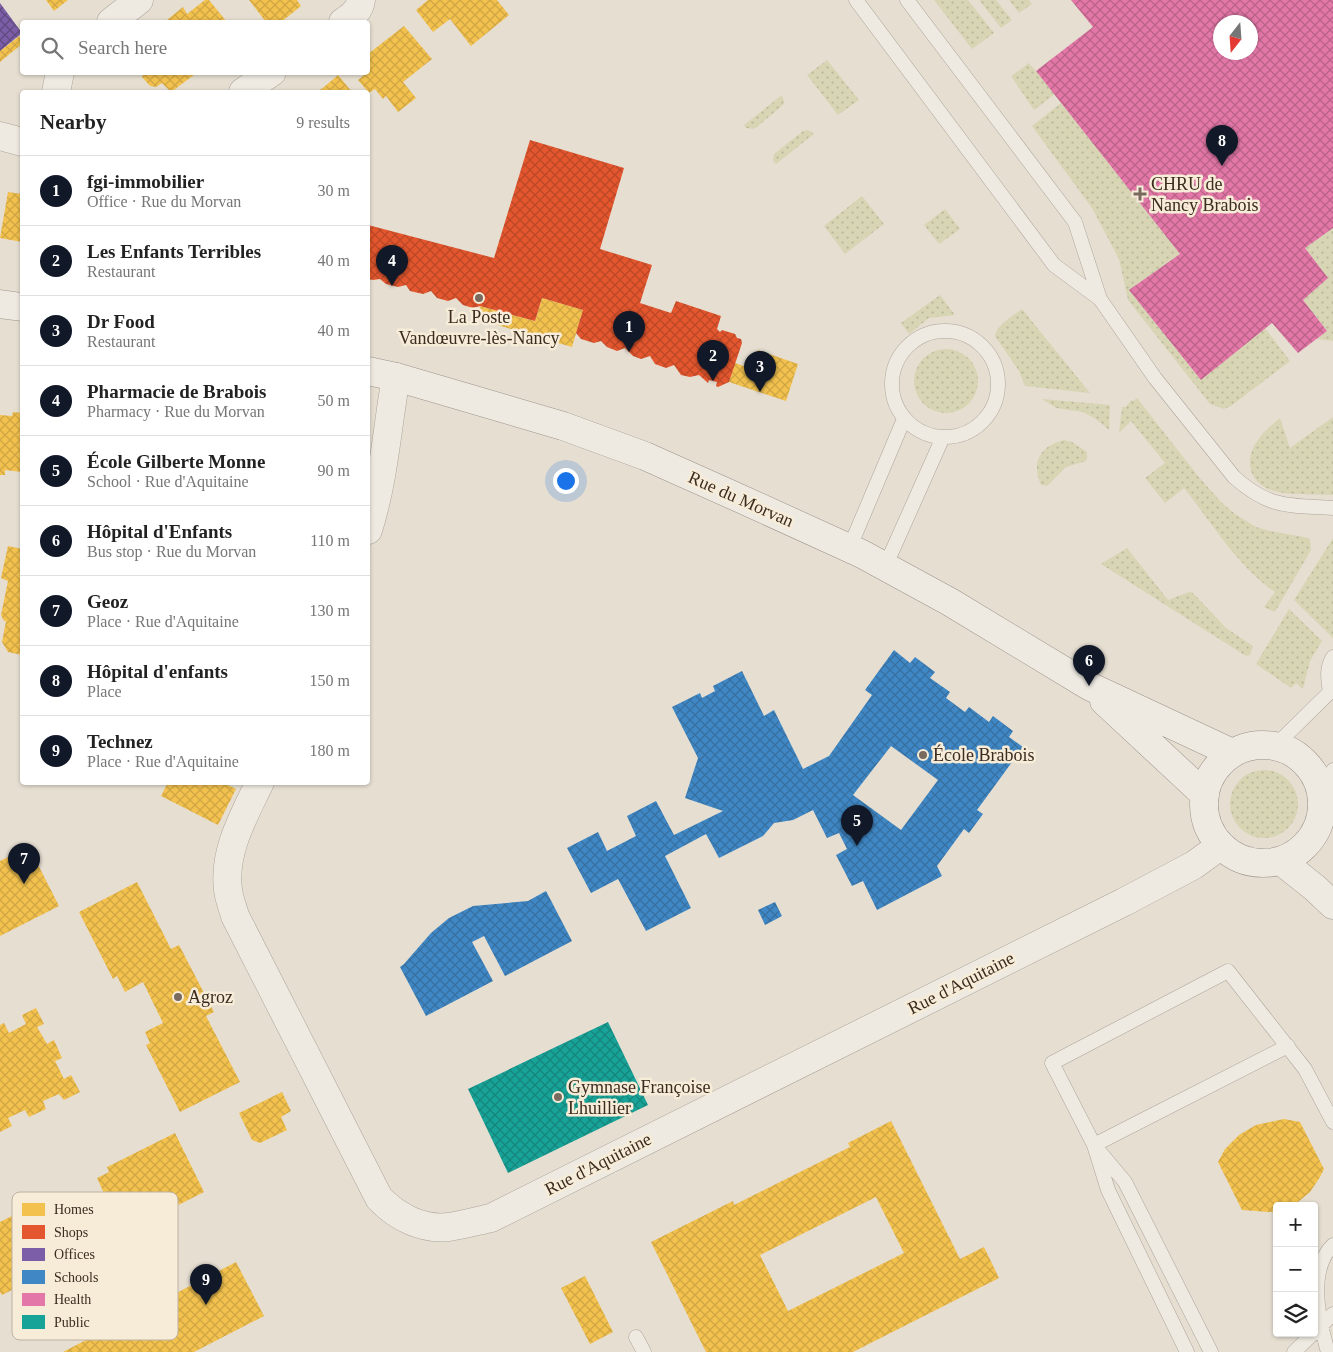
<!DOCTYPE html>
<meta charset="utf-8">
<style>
body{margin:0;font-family:Georgia,serif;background:#f6f6f6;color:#222}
.controls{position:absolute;right:15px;bottom:15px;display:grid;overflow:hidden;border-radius:5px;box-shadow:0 1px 4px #0004}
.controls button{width:45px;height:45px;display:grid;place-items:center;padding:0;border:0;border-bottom:1px solid #e0e0e0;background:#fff;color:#222;font:25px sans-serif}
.compass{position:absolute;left:1213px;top:15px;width:45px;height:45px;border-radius:50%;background:#fff;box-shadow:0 1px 4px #0004;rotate:197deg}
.you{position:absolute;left:565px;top:480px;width:18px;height:18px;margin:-12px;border:4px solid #fff;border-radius:50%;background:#1a73e8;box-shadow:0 0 0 8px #1a73e833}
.badge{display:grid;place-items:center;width:32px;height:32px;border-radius:50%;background:#111827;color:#fff;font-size:16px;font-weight:700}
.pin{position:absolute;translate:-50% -41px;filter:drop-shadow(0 1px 2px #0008)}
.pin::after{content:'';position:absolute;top:26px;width:18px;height:15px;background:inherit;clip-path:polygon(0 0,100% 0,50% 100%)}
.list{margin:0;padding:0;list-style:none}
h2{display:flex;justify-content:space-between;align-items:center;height:65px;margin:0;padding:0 20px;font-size:21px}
h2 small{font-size:16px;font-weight:400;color:#767676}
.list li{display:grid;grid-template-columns:32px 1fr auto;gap:15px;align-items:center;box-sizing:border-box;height:70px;padding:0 20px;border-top:1px solid #e0e0e0}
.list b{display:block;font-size:19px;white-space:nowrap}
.list p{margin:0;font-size:16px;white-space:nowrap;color:#767676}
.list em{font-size:16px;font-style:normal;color:#767676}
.icon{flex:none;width:28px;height:28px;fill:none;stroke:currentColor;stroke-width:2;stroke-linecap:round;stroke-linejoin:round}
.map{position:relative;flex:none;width:1333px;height:1352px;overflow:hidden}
.search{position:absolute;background:#fff;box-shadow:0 1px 4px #0004;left:20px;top:20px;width:350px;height:55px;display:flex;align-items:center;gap:12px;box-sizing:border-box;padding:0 18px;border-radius:5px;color:#767676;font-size:19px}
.panel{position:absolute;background:#fff;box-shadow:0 1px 4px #0004;left:20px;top:90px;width:350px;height:695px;border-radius:5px}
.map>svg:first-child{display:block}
</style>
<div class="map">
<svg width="1333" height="1352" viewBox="0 0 1333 1352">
<defs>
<pattern id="grass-dots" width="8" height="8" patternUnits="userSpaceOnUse" patternTransform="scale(1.25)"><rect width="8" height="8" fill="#d7d5b4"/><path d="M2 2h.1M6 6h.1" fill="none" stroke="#b9b79a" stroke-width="1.8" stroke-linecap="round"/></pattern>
<pattern id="homes-cross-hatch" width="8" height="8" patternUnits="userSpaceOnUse" patternTransform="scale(1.25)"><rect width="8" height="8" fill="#f2c14e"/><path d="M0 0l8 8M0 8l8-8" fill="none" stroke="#d0a644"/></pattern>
<pattern id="shops-cross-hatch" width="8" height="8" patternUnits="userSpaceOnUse" patternTransform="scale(1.25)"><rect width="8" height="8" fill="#e4572e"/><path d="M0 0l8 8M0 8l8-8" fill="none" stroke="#ba4827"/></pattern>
<pattern id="offices-cross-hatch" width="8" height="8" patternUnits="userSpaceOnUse" patternTransform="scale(1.25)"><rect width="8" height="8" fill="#7b5ea7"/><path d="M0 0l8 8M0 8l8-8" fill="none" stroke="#614a80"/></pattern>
<pattern id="schools-cross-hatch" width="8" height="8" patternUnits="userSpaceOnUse" patternTransform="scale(1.25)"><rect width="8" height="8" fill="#3f88c5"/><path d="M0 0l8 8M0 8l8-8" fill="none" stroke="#366fa0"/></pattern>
<pattern id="health-cross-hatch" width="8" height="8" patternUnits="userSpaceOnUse" patternTransform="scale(1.25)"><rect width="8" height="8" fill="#e377a8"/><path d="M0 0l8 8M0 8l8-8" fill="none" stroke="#b96288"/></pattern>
<pattern id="public-cross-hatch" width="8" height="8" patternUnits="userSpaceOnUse" patternTransform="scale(1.25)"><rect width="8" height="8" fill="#17a398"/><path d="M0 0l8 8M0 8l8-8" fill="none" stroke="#16857c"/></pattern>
</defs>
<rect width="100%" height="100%" fill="#e6ded1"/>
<path fill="url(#grass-dots)" d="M934,0H968L994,33L972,49Z
M979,0H996L1012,20L1001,28Z
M1009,0H1029L1032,4L1019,13Z
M827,60L859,100L838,115L807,75Z
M1029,63L1055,94L1034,110L1011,76Z
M782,95L784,101L783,105L757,127L753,129L746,128L744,125Z
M1061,103L1180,254L1129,290L1201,380L1265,328L1290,361L1231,406L1224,409L1210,404L1128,300L1119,259L1092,208L1032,126Z
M808,130L814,134L776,164L773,161L774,154L803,131Z
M862,196L884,224L845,254L824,226Z
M945,209L960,229L939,244L924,225Z
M1333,228V341L1317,339L1327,331L1303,300L1328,278L1305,248Z
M940,295L955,315L929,318L909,334L901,323Z
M1022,309L1090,393L1025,386L1019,371L995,336C996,325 1013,316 1022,309Z
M914 381a32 32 0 1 1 64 0a32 32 0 1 1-64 0Z
M1137,398L1198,476L1221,502L1235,514L1256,527L1270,531L1304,537L1310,539L1311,550L1275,612L1264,607L1275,592C1238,567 1212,523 1184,488L1165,503L1145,478L1165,463L1131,421L1119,433L1122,407H1126L1131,400L1133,401Z
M1042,399L1110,405L1109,430L1096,419L1083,412L1056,408Z
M1333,417V495C1313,494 1290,496 1271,490C1248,482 1244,458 1258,440C1264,431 1273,424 1280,418L1290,448Z
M1064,440L1072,442L1087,452V456L1086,461L1066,467L1047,486L1041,485C1031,462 1040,446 1064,440Z
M1333,538V638L1294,600Z
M1127,548L1168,600L1189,592L1193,593L1226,628L1253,646L1250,655L1246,656L1101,564Z
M1289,609L1322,641L1310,661L1303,689L1296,683L1291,688L1256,664Z
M1230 804a34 34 0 1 1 68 0a34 34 0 1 1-68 0Z"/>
<path fill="url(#homes-cross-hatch)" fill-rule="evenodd" d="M46,0H68L54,11Z
M205,0H209L227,22H169L167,20L183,7L187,14Z
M249,0H297L301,6L281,22H266Z
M428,0H497L509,15L471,46L450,19L433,32L416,10Z
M404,26L432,59L403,82L416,98L398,112L386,96L383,99L375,89L369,93L358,80L364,75L362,72H368V54Z
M22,34V44L0,62V51Z
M144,72H198L171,92L162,83L156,87L150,86L142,77Z
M338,75L352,92H317L324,87Z
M8,192L22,194V242L0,238Z
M542,298L583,310L572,347L477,319L480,306L535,321Z
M758,350L798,364L786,401L729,382L735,363L752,369Z
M13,412L22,413V472L5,470V475H0V415L12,416Z
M8,546L22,549V655L8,652L2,642L6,621H4L1,615L8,581L1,578Z
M168,782H222L236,789L218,825L161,796Z
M29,847L59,906L0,936V861Z
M137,882L171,949L179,945L214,1012L206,1016L240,1082L180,1112L146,1045L150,1043L145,1032L163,1023L143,982L125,992L117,976L113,979L79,912Z
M36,1008L44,1024L37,1027L47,1044L54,1040L62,1058L55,1061L64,1079L71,1075L80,1092L64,1100L59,1094L43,1101L46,1109L29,1117L25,1110L8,1118L12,1126L0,1132V1025L4,1023L9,1033L26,1024L22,1015Z
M282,1092L291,1111L281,1117L287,1130L260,1143L252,1140L239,1113Z
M1284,1119L1300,1122L1324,1169L1320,1177L1310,1192L1298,1202L1300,1205L1297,1206H1277V1211L1269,1212L1242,1210L1218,1162L1225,1149L1239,1135L1256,1125Z
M891,1121L960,1259L984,1247L999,1278L853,1352H706L651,1242L733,1201L734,1205L850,1147L848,1143ZM876,1197L904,1253L788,1311L760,1255Z
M175,1133L204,1192L137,1226L142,1235L76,1269L71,1260L2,1295L0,1292V1222L41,1201L43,1206L58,1199L68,1220L107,1200L97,1178L109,1172L107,1167Z
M236,1262L264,1316L194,1352H63Z
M585,1276L613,1332L590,1344L561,1288Z"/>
<path fill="url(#shops-cross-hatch)" d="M530,140L624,168L600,249L652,265L640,303L671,313L676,301L721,316L717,329L720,332L722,330L735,334L737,338L741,339L742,343L729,382L718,387L716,386L717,382L709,380L708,383L699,375L690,377L681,375L674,365L666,368L655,364L650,356L641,359L633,356L625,348L617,351L607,347L601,341L594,343L581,339L576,333L583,310L542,298L535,321L480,306L473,308L463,305L456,298L448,301L437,298L431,291L423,294L410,291L406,285L398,287L386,284L380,279L373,280L368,279V225L494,258Z"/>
<path fill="url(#offices-cross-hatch)" d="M0,3L22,33L0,51Z"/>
<path fill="url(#schools-cross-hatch)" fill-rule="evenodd" d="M894,650L910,663L915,657L935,672L930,678L950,692L946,698L965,712L969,707L989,722L993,716L1013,731L1009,737L1023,747L977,810L983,814L969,833L964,829L937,866L942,876L877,910L863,881L852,886L836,855L847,849L839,833L827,838L813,810L793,820L774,823L763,836L719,858L706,834L665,856L691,908L646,931L618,879L591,893L567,848L598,832L607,851L636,836L627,816L656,801L674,835L723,811L685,798L698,758L672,707L700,693L702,698L715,691L713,686L742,671L764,716L774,710L803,769L829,756L872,695L865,690ZM891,746L938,780L901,830L853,795Z
M546,891L572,941L505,976L484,936L472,942L493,981L426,1016L400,967L404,964L431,933L449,918L473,906L528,901Z
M775,902L782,916L765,925L758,910Z"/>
<path fill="url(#health-cross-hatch)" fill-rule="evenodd" d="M1071,0H1333V228L1305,248L1328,278L1303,300L1327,331L1298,353L1272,323L1201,380L1129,290L1180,254L1036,71L1093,27ZM1220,22H1250V52H1220Z"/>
<path fill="url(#public-cross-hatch)" d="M608,1022L648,1105L508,1173L468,1089Z"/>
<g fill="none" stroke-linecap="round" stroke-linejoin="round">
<g stroke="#aca499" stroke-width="15">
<path id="lane" d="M856,0L1054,265L1100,299
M907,0L1075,222L1100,299L1155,378L1234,477C1270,509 1288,505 1333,508
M892 384a53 53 0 1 1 106 0a53 53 0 1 1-106 0Z
M849,549L904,419
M885,567L943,437
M1330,692C1328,679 1326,668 1333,657
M1275,746L1333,689
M1321,790L1333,770
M1094,1145L1288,1046
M1099,1151L1125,1182L1211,1352
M636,1337L644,1352
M1187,1352L1108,1190L1094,1145L1052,1063L1228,971L1305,1069L1333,1122
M1294,1352L1333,1314
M1328,1352C1319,1322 1307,1270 1333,1245"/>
</g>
<g stroke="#aca499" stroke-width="29">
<path id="street" d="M111,22L139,0
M343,22C351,17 360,11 361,0
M56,92L60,72
M243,92L272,72
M0,136L22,142
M368,530C384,480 387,428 396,377
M260,782C244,816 223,851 228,890C229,899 233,908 235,916L379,1198C397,1217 422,1230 449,1227C463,1225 477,1221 491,1218L1124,902L1194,865L1220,846"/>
</g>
<g stroke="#9c938a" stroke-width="29">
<path id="secondary" d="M0,304L22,307
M368,371L396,377L563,426L645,456L739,498L862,554L950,602L1089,686L1232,753
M1104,701L1205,795
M1204 804a59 59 0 1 1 118 0a59 59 0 1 1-118 0Z
M1281,861L1315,888L1333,905"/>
</g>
<use href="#lane" stroke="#eeeae2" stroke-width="14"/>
<use href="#street" stroke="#eeeae2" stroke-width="28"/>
<use href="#secondary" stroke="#eeeae2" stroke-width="28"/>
</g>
<g fill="#786a5e" stroke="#f6ecd8" stroke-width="2">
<path d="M1137.5 186.5h5v5h5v5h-5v5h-5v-5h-5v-5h5z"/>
<circle cx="479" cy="298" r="5"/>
<circle cx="923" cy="755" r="5"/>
<circle cx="178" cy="997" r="5"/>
<circle cx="558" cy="1097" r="5"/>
</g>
<g text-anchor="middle" stroke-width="5" stroke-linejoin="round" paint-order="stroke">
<g font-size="18" fill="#3c2c20" stroke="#f6ecd8" text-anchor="start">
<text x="1151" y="190">CHRU de<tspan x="1151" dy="21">Nancy Brabois</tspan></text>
<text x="479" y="323" text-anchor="middle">La Poste<tspan x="479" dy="21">Vandœuvre-lès-Nancy</tspan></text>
<text x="933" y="761">École Brabois</text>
<text x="188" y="1003">Agroz</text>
<text x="568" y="1093">Gymnase Françoise<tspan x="568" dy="21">Lhuillier</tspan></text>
</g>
<g font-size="18" fill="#3c2c20" stroke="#f6ecd8">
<text transform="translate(741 499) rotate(24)" y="6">Rue du Morvan</text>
<text transform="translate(961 983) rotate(-27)" y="6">Rue d'Aquitaine</text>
<text transform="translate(598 1164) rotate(-27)" y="6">Rue d'Aquitaine</text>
</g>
</g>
<rect x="12" y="1192" width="166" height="148" rx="8" fill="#f6ecd8" stroke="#beb2a1" stroke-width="1"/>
<rect x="22" y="1203" width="23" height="13" fill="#f2c14e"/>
<rect x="22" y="1225" width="23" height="14" fill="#e4572e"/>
<rect x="22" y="1248" width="23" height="13" fill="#7b5ea7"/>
<rect x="22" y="1270" width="23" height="14" fill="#3f88c5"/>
<rect x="22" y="1293" width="23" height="13" fill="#e377a8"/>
<rect x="22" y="1315" width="23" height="14" fill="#17a398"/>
<g font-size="14" fill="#3c2c20">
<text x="54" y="1214">Homes</text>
<text x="54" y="1237">Shops</text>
<text x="54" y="1259">Offices</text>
<text x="54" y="1282">Schools</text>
<text x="54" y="1304">Health</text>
<text x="54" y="1327">Public</text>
</g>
</svg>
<div class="controls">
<button>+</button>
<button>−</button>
<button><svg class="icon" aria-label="layers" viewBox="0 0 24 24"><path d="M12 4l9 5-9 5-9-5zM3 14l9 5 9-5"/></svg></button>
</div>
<svg class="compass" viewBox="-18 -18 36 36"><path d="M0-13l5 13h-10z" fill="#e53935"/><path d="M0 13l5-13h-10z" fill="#767676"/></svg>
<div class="you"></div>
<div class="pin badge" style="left:629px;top:352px">1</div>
<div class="pin badge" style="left:713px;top:381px">2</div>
<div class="pin badge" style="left:760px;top:392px">3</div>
<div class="pin badge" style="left:392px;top:286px">4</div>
<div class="pin badge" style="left:857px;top:846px">5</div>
<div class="pin badge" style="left:1089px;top:686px">6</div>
<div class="pin badge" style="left:24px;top:884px">7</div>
<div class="pin badge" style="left:1222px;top:166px">8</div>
<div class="pin badge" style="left:206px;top:1305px">9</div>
<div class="search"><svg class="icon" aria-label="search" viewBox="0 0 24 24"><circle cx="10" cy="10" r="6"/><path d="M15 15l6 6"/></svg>Search here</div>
<section class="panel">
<h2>Nearby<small>9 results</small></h2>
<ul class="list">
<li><span class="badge">1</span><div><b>fgi-immobilier</b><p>Office · Rue du Morvan</p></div><em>30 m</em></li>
<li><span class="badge">2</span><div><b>Les Enfants Terribles</b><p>Restaurant</p></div><em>40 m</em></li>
<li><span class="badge">3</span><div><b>Dr Food</b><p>Restaurant</p></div><em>40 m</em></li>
<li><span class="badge">4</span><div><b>Pharmacie de Brabois</b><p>Pharmacy · Rue du Morvan</p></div><em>50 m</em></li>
<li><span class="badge">5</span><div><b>École Gilberte Monne</b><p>School · Rue d'Aquitaine</p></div><em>90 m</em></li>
<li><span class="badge">6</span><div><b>Hôpital d'Enfants</b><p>Bus stop · Rue du Morvan</p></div><em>110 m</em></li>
<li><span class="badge">7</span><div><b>Geoz</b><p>Place · Rue d'Aquitaine</p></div><em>130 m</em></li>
<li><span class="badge">8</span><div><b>Hôpital d'enfants</b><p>Place</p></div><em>150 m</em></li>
<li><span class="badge">9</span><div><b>Technez</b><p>Place · Rue d'Aquitaine</p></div><em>180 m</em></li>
</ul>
</section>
</div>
